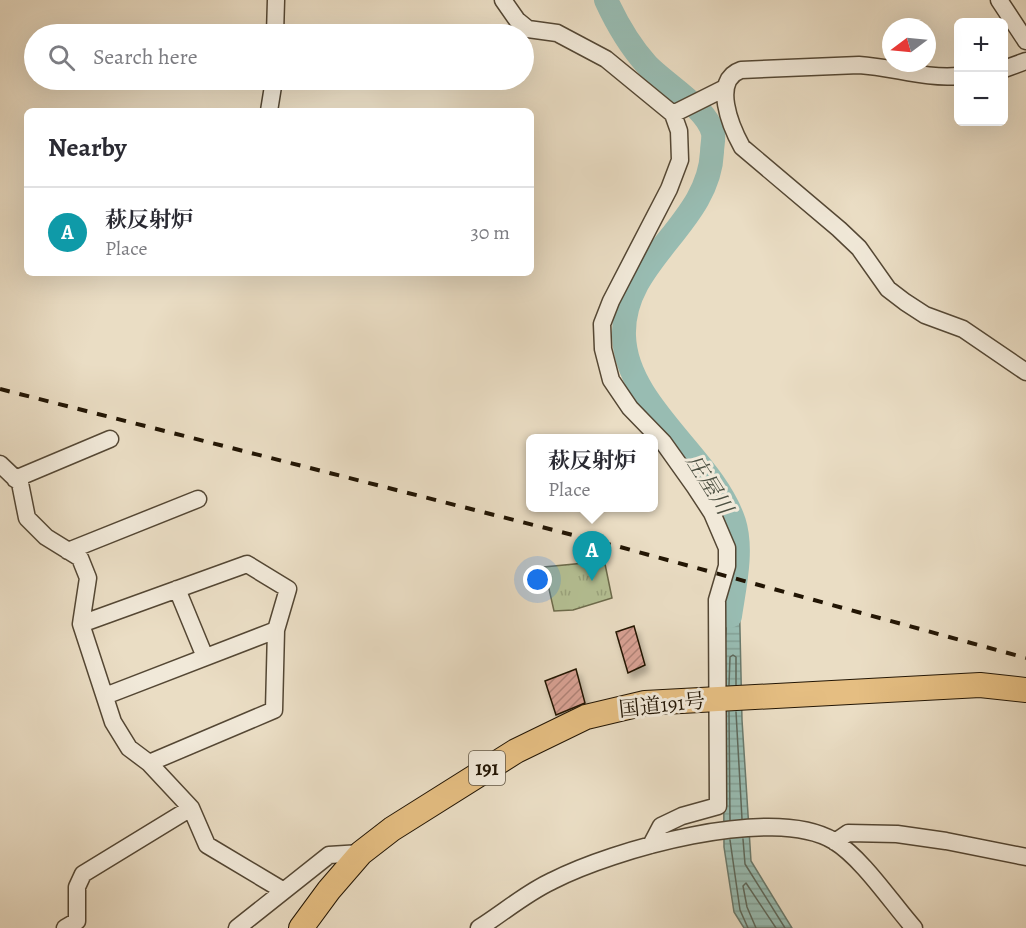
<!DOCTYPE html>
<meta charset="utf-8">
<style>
body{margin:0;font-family:Alegreya,"Noto Serif JP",serif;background:#f7f7f7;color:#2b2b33}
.controls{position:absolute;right:18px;top:18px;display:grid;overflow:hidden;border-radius:9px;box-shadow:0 6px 24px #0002}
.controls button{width:54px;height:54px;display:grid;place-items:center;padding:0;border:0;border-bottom:2px solid #e1e1e2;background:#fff;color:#2b2b33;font:30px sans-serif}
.compass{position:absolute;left:882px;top:18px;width:54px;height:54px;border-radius:50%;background:#fff;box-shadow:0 6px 24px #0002;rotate:254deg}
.you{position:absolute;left:538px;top:580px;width:21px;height:21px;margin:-15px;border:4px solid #fff;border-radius:50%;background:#1a73e8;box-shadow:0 0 0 9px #1a73e833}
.badge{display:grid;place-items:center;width:39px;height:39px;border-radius:50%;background:#db2777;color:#fff;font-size:20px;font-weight:700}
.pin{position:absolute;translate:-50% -50px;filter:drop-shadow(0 2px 3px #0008)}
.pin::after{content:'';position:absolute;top:32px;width:21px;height:18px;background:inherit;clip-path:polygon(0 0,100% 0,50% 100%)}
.popup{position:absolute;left:526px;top:434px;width:132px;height:78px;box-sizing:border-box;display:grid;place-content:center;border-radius:9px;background:#fff;filter:drop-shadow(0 2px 4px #0005);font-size:20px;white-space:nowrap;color:#7c7c81}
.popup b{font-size:22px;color:#2b2b33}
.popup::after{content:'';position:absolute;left:50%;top:100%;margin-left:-12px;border:12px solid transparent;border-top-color:#fff}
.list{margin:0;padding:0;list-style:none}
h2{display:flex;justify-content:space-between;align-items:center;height:78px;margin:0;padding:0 24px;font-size:26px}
h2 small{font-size:20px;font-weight:400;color:#7c7c81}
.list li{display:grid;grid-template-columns:39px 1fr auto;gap:18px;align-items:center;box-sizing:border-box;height:90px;padding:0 24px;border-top:2px solid #e1e1e2}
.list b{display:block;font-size:22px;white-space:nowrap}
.list p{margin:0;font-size:20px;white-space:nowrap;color:#7c7c81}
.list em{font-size:20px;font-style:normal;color:#7c7c81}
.icon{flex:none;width:33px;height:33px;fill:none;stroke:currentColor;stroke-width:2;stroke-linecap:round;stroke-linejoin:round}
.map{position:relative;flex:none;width:1026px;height:928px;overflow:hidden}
.search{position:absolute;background:#fff;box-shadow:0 6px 24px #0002;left:24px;top:24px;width:510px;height:66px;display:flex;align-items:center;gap:15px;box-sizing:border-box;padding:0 21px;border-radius:33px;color:#7c7c81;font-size:22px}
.panel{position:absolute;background:#fff;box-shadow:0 6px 24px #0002;left:24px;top:108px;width:510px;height:168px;border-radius:9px}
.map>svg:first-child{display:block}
</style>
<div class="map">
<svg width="1026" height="928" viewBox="0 0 1026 928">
<defs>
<pattern id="grass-tufts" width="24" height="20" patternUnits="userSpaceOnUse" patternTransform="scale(1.5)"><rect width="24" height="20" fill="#b5c195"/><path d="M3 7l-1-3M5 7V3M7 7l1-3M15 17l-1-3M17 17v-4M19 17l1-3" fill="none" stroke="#9ba57f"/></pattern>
<pattern id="water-rules" width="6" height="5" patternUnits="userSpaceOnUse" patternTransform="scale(1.5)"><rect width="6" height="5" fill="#98bcb2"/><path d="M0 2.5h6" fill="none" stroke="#83a197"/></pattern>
<pattern id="building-hatch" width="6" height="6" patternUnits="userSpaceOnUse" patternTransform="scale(1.5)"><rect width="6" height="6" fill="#d8a193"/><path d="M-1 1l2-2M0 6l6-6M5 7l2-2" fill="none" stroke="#af8276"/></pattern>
<filter id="shadow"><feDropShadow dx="3.5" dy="6" stdDeviation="3" flood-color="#0004"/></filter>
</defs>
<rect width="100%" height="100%" fill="#eaddc4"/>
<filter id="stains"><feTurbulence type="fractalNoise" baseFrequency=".00333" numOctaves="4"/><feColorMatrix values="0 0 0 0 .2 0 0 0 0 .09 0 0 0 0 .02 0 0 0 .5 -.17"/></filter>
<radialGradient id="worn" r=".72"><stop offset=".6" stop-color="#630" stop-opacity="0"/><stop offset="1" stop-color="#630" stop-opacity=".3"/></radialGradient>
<path fill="url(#grass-tufts)" stroke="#6c6b4c" stroke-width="1.5" d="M595,562L605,564L612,598L573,610L554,611L544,567Z"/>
<path fill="url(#water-rules)" stroke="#69796c" stroke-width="1.5" d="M730,586H739L742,720L751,861L792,928H744L734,912L724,847L723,663Z"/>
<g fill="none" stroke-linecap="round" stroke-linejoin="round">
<path stroke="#5d685b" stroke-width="1.5" d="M729,685L730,657L733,655L736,657V685
M729,712L730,820
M736,712L742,819
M743,839L745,864L785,928
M730,840L740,910L748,928
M756,928L747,907L743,886L746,883L776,928"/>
<path stroke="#98bcb2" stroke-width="24" d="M606,0C617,24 629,45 647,65C665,84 707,108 713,133C714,139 712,146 712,152C709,225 621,261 624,336C626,406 713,458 734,522C743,550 734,588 730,616"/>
</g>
<path fill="url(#building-hatch)" stroke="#221504" stroke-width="1.5" filter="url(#shadow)" d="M634,626L645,665L628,673L616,632Z
M576,669L585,703L556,715L545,681Z"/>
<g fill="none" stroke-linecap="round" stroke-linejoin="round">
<g stroke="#544734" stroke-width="19">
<path id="minor" d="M503,0L517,20L528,29L557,33L606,59L673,114L679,131L680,160L669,189L611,301L602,324L603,349L611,380L630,408L663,442L695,487L712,513L727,548V566L717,600L718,806L682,816L661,826L651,845
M999,0L1026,41
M275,34L276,0
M1004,69L1026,61
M958,76C925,79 893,67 859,65L741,70C711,80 731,127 742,147L839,229L859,248L888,289L905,302L925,315L963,329L1026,372
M269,111L274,80
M673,114L725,88
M0,464L20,483L27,518L46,537L80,558L88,578L81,624L113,722L129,748L149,763L191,808L207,845L284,891
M15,479L110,439
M68,551L198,499
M177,589L205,657
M81,624L247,564L288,589L276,630L274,710L149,763
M105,696L276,630
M835,842L848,833L897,834L946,841L1026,857
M65,928L77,921V887L83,874L191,808
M237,928L329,855L361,853
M479,928C503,913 526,893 552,881C612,850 772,804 834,841C863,859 891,902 914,928"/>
</g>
<g stroke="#221504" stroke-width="26">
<path id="highway" d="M301,928L329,890L361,853L392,829L516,751L586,717L645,703L980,685L1026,690"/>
</g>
<use href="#minor" stroke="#f1e9d9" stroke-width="16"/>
<use href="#highway" stroke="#e5be82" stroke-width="24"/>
<path stroke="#221504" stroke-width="4" stroke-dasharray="10 10" stroke-linecap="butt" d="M0,389L620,547L1026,658"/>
</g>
<g text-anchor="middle" stroke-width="6" stroke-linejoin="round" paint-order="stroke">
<rect fill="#f1e9d9" stroke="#605544" stroke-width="1.5" x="469" y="751" width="36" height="34" rx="4.5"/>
<g font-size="20" font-weight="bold" fill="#221504">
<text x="487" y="775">191</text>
</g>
<g font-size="21" fill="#221504" stroke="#f1e9d9">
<text transform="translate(662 705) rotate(-6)" y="7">国道191号</text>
</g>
<g font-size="22" font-style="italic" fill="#4b4f41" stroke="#f1e9d9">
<text transform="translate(710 484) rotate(58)" y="8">庄屋川</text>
</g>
</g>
<rect width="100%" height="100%" filter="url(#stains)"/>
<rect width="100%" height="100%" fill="url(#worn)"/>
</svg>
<div class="controls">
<button>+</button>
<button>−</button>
</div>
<svg class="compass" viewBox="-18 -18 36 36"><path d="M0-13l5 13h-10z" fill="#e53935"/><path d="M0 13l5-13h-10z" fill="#7c7c81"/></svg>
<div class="you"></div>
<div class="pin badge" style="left:592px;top:581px;background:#0f9aa8">A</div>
<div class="popup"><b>萩反射炉</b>Place</div>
<div class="search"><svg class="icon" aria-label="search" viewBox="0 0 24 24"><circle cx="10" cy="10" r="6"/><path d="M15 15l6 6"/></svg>Search here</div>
<section class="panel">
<h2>Nearby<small></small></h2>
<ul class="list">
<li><span class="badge" style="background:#0f9aa8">A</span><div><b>萩反射炉</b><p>Place</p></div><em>30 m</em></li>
</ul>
</section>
</div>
